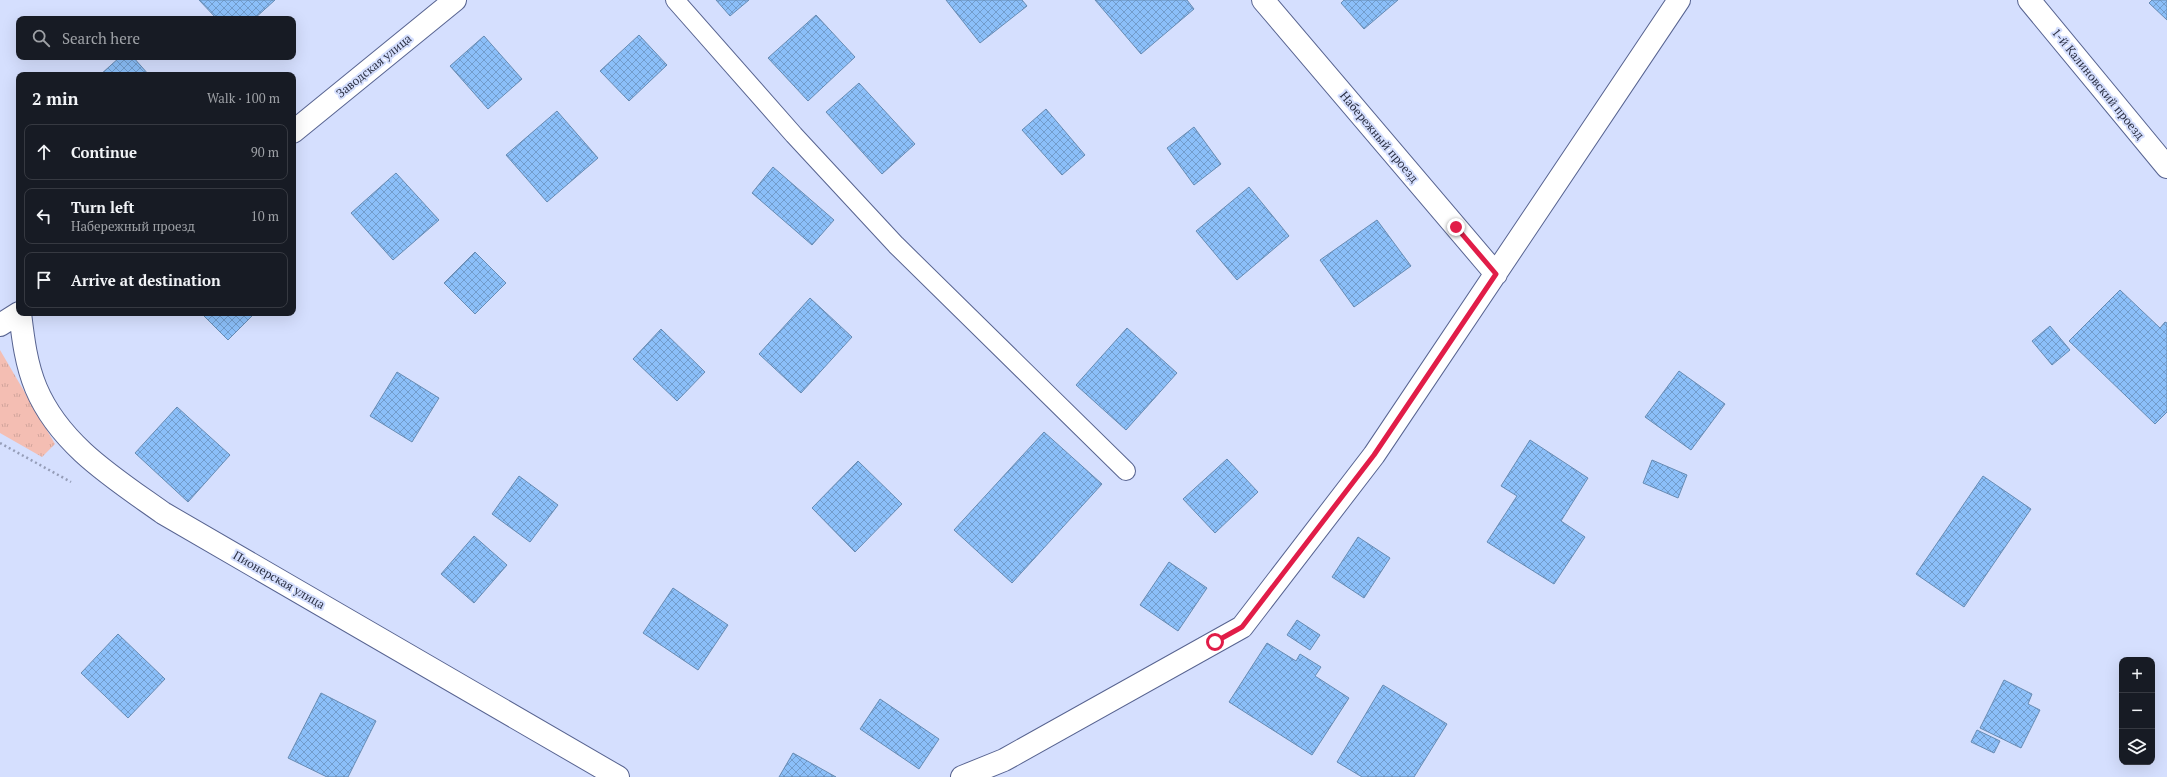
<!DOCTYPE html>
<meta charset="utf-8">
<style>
body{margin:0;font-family:"PT Serif",serif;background:#20242c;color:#f1f3f6}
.controls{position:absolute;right:12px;bottom:12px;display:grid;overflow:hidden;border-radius:8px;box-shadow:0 4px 16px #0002}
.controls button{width:36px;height:36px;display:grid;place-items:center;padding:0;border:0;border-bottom:1px solid #363941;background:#171b24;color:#f1f3f6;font:20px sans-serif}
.stop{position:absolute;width:12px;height:12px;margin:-9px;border:3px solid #e11d48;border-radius:50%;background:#fff}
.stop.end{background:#e11d48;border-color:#fff;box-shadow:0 1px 4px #0008}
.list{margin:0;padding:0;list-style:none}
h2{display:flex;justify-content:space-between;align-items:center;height:52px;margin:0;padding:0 16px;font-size:17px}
h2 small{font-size:13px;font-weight:400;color:#9ea1a6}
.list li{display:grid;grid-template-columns:26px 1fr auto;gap:12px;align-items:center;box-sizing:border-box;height:56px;margin:0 8px 8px;padding:0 8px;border:1px solid #363941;border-radius:8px}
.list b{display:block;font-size:15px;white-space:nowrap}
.list p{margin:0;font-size:13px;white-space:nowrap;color:#9ea1a6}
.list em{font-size:13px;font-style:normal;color:#9ea1a6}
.icon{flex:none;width:22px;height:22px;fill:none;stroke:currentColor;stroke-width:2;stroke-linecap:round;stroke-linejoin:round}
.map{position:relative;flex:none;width:2167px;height:777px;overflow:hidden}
.search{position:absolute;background:#171b24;box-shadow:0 4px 16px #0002;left:16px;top:16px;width:280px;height:44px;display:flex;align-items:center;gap:10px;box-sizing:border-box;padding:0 14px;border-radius:8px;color:#9ea1a6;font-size:15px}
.panel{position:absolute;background:#171b24;box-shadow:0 4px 16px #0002;left:16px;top:72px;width:280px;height:244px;border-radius:8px}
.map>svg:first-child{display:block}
</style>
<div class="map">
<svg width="2167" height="777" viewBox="0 0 2167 777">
<defs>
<pattern id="grass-tufts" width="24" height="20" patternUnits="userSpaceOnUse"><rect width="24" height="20" fill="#f4beb3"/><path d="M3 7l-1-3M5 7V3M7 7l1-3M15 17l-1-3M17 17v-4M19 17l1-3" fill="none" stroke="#d1a49b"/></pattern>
<pattern id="building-cross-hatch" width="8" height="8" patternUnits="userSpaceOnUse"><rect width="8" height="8" fill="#8bbff9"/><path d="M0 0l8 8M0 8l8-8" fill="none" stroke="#729ccb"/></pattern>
</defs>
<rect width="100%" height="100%" fill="#d5dffe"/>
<path fill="url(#grass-tufts)" d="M0,350L55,444L42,457L0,433Z"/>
<path fill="url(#building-cross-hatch)" stroke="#678bb3" d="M199,0H275L254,19H217Z
M716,0H749L730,16Z
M946,0H1022L1027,6L980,43Z
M1095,0H1187L1194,9L1141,54Z
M1344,0H1398L1364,29L1341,3Z
M2152,0H2167V20L2149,3Z
M816,15L855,57L808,101L768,58Z
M639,35L667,65L629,101L600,71Z
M484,36L522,79L488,109L450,66Z
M120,57H133L149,75H100Z
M859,83L915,144L882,174L826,112Z
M1046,109L1085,155L1062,175L1022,130Z
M557,111L598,158L547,202L506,155Z
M1194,127L1221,164L1194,185L1167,148Z
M773,167L834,220L812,245L752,193Z
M396,173L439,220L393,260L351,213Z
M1249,187L1289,236L1237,280L1196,231Z
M1377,220L1411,266L1354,307L1320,260Z
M475,252L506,283L475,314L444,283Z
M2120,290L2160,328L2165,322L2167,323V412L2155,424L2069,341Z
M810,298L852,337L801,393L759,354Z
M201,313H255L228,340Z
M2050,326L2070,350L2052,365L2032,341Z
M1127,328L1177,373L1126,430L1076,385Z
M661,329L705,372L677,401L633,359Z
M1679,371L1725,404L1691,450L1645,417Z
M397,372L439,398L412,442L370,416Z
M177,407L230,455L188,502L135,453Z
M1044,432L1102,484L1012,583L954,530Z
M1530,440L1588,478L1561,521L1585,537L1554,584L1487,542L1517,496L1501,486Z
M1227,459L1258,492L1215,533L1183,499Z
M1652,460L1687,475L1678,498L1643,483Z
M858,461L902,504L855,552L812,508Z
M519,476L558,505L530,542L492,514Z
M1983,476L2031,509L1964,607L1916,574Z
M474,536L507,565L474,603L441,574Z
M1358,537L1390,558L1364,598L1332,577Z
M1169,562L1207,588L1178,631L1140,605Z
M673,588L728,625L698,670L643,633Z
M1297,620L1320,635L1310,650L1287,635Z
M118,634L165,679L128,718L81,673Z
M1267,643L1296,661L1300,654L1321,667L1315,676L1349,698L1312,755L1229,702Z
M2004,680L2032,694L2028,704L2040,710L2021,748L1980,728Z
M1383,685L1447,724L1414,777H1362L1337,762Z
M321,693L376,721L348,777H327L288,758Z
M880,699L939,739L919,769L860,729Z
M1977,730L2000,741L1994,753L1971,742Z
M793,753L836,777H779Z"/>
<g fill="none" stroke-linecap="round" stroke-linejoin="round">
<g stroke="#586491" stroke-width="20">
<path id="lane" d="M675,0L794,135L896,245L1126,471"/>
</g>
<g stroke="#586491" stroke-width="24">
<path id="street" d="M1263,0L1496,274
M2029,0L2167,167
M293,132L455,0
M20,313C23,338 26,364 36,388C60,445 114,478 163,513L618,777
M0,325L19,313
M962,777L1004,760L1242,627L1374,455L1679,0"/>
</g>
<path stroke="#959db8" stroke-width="2.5" stroke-dasharray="2 3" stroke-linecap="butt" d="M0,443L71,482"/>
<use href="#lane" stroke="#fff" stroke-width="18"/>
<use href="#street" stroke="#fff" stroke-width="22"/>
</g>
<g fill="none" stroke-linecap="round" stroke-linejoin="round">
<path stroke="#e11d48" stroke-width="5" d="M1215,642L1242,627L1374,455L1496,274L1456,227"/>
</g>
<g text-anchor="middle" stroke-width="4" stroke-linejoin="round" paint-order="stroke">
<g font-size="12" fill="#2c3145" stroke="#d5dffe">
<text transform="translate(374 66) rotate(-39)" y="4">Заводская улица</text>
<text transform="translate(2098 84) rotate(51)" y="4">1-й Калиновский проезд</text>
<text transform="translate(1379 137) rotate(50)" y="4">Набережный проезд</text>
<text transform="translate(279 580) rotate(30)" y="4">Пионерская улица</text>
</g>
</g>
</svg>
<div class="controls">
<button>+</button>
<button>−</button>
<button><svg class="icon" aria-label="layers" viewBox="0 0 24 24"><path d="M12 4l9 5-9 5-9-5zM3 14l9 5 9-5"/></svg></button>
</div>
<div class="stop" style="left:1215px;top:642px"></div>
<div class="stop end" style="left:1456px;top:227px"></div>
<div class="search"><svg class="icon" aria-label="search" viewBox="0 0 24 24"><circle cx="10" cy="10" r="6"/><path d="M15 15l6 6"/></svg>Search here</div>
<section class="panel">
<h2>2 min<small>Walk · 100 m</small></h2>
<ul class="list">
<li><svg class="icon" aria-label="ahead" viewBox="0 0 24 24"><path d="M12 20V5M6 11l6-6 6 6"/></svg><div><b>Continue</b></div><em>90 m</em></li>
<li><svg class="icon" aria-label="left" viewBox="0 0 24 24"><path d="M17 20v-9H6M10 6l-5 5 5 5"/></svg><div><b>Turn left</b><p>Набережный проезд</p></div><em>10 m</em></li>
<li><svg class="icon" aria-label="arrive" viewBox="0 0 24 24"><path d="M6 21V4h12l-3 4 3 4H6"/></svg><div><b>Arrive at destination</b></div></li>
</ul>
</section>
</div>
